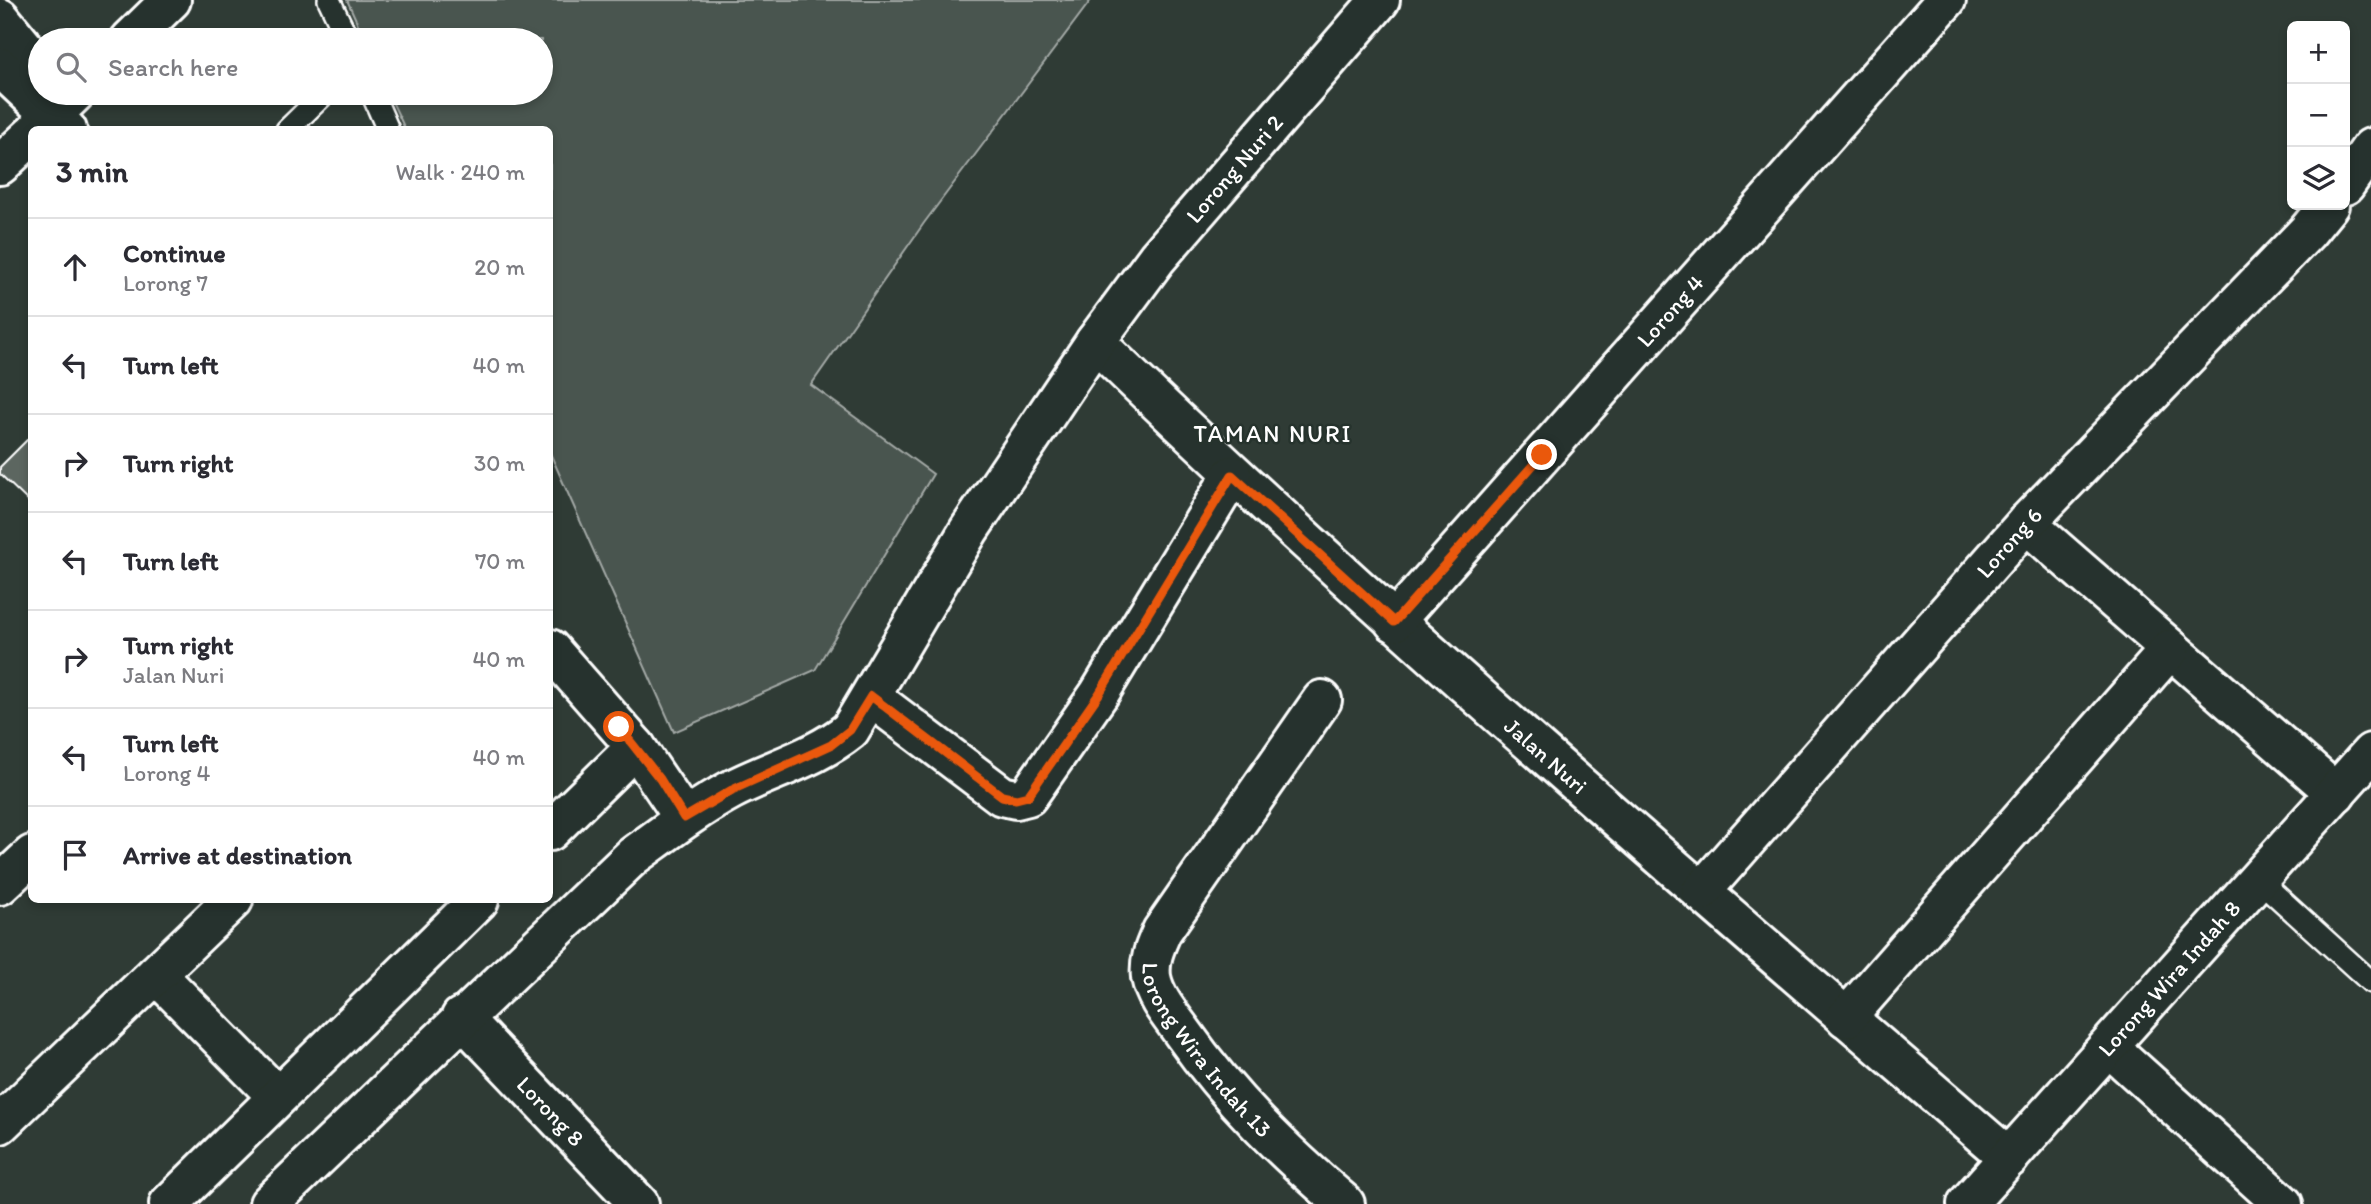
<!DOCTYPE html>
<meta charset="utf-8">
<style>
body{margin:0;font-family:Itim,sans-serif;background:#f2f2f3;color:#2b2b33}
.controls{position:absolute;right:21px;top:21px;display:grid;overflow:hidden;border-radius:10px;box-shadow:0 4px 10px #0003}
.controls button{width:63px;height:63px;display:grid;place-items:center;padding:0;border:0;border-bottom:2px solid #e1e1e2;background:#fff;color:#2b2b33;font:35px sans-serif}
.stop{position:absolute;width:21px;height:21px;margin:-16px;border:5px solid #ea580c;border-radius:50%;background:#fff}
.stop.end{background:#ea580c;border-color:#fff;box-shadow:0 2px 7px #0008}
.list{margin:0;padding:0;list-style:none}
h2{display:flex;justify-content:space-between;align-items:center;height:91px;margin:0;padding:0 28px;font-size:30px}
h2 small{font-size:23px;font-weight:400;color:#7c7c81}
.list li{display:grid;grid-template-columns:46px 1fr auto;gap:21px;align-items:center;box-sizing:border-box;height:98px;padding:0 28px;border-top:2px solid #e1e1e2}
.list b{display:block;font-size:26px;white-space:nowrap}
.list p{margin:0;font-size:23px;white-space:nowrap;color:#7c7c81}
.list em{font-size:23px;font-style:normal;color:#7c7c81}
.icon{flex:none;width:38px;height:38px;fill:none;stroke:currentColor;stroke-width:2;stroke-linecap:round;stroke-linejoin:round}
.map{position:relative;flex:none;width:2371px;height:1204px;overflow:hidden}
.search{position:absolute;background:#fff;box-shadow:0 4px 10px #0003;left:28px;top:28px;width:525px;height:77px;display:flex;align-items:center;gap:18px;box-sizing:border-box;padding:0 24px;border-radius:38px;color:#7c7c81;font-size:26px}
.panel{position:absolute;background:#fff;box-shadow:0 4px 10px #0003;left:28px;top:126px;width:525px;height:777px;border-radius:10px}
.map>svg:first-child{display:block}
</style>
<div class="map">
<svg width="2371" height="1204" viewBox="0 0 2371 1204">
<rect width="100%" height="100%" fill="#2f3b35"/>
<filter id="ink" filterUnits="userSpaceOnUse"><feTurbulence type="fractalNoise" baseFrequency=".0143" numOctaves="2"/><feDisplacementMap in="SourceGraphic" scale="14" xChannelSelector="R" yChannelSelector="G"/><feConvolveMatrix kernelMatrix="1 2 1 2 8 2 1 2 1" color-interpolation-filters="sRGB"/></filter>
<g filter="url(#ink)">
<path fill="#4a544f" stroke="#a4aaa7" stroke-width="2" d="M347,0H1091L924,223L811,385L933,474L815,670L674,732L550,453V130L405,129L388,93H541V40H365Z"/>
<path fill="#5b6661" stroke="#fff" stroke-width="2" d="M32,435V505L0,474V467Z"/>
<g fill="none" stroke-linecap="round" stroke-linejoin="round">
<g stroke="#fff" stroke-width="26">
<path id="lane" d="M329,0L348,40
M372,93L388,130
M287,130L325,93
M2258,879L2371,982"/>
</g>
<g stroke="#fff" stroke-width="44">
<g id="street">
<path d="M0,18L40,67"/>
<path d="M130,40L171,0"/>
<path d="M0,67L67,130"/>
<path d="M37,130L75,93"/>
<path d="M0,165L32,135"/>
<path d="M2345,185L2371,148"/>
<path id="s1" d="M1095,342C1389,626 1700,891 2009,1158"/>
<path d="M2026,523L2336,793"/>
<path id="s2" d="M1394,622L1946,0"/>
<path d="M550,649L636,747L684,818"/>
<path d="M871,697L1002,796L1016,799L1028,796L1099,694L1232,475"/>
<path id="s3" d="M1322,700L1162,931C1155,947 1149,959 1151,977C1155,998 1171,1016 1183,1033C1230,1100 1283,1151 1345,1204"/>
<path d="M550,831L636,747"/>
<path d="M0,885L32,855"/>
<path id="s4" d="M1701,892L2026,523L2307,232L2329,205"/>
<path d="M156,974L277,1096"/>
<path id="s5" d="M461,1017L639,1204"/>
<path d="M1846,1018L2170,649"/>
<path d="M2109,1047L2283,1204"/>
<path d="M0,1124L233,900"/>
<path d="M169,1204L479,900"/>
<path id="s6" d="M269,1204L633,856C665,833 696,809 731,790C771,769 814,759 850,730L969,530L1095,342L1157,258L1380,0"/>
<path id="s7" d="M1967,1204L2371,753"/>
</g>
</g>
<use href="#lane" stroke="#26332d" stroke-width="21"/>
<use href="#street" stroke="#26332d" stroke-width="38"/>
</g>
</g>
<g fill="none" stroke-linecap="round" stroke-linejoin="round" filter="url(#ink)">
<path stroke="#ea580c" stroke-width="9" d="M619,727L660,779L684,818L732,790L831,745L850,730L871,696L1002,796L1016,799L1028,796L1099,694L1232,475L1394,622L1542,455"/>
</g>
<g text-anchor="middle" stroke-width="5" stroke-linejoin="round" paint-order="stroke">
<g font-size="23" fill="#fff" stroke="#26332d">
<text dy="8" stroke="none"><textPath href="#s6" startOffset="1437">Lorong Nuri 2</textPath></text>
<text dy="8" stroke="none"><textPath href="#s2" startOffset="416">Lorong 4</textPath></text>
<text dy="8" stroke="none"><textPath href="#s4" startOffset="466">Lorong 6</textPath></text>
<text dy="8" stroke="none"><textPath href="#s1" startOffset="612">Jalan Nuri</textPath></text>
<text dy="8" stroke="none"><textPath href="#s7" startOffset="303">Lorong Wira Indah 8</textPath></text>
<text dy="8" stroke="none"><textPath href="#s3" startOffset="420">Lorong Wira Indah 13</textPath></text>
<text dy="8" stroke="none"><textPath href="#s5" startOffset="130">Lorong 8</textPath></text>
</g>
<g font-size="24" letter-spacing="2" fill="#fff" stroke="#26332d">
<text x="1273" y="442">TAMAN NURI</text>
</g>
</g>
</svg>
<div class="controls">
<button>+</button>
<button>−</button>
<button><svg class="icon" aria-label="layers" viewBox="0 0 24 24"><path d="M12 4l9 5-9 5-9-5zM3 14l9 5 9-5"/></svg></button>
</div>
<div class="stop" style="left:619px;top:727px"></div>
<div class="stop end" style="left:1542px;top:455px"></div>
<div class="search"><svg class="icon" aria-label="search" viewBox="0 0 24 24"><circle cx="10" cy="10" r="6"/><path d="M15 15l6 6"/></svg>Search here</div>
<section class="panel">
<h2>3 min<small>Walk · 240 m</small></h2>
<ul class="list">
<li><svg class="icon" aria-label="ahead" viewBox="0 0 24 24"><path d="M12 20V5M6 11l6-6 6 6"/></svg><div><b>Continue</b><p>Lorong 7</p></div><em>20 m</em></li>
<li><svg class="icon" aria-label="left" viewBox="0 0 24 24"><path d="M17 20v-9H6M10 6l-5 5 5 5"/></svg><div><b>Turn left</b></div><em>40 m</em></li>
<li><svg class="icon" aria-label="right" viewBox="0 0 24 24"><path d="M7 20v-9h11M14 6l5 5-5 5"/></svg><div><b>Turn right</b></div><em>30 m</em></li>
<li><svg class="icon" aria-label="left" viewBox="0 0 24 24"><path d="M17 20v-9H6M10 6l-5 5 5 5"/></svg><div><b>Turn left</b></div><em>70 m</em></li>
<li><svg class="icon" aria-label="right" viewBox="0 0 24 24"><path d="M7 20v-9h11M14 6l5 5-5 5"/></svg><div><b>Turn right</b><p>Jalan Nuri</p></div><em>40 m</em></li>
<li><svg class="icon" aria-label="left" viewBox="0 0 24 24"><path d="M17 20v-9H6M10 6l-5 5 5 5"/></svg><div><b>Turn left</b><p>Lorong 4</p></div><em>40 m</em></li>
<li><svg class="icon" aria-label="arrive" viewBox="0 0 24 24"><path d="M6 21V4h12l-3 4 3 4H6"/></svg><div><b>Arrive at destination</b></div></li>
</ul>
</section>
</div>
